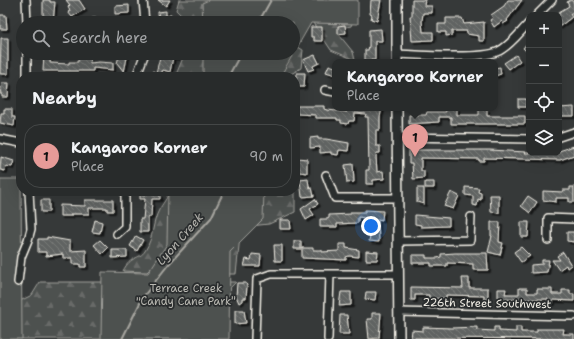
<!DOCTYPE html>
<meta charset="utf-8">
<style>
body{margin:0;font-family:"Shantell Sans",sans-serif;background:#303333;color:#f1f3f6}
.controls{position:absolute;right:12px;top:12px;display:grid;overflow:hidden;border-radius:8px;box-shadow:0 4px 16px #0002}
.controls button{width:36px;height:36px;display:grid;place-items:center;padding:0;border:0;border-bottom:1px solid #444747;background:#282b2b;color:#f1f3f6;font:20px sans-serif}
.you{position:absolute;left:371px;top:226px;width:14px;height:14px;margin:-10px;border:3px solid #fff;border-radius:50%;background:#1a73e8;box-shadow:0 0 0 6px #1a73e833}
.badge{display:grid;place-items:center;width:26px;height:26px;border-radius:50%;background:#e69b98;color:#111;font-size:13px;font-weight:700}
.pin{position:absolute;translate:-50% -33px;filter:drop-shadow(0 1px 2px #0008)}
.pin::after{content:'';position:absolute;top:21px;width:14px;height:12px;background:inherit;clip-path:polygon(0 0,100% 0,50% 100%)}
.popup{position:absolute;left:332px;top:59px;width:166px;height:52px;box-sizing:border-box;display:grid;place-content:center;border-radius:8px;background:#282b2b;filter:drop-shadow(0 1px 3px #0005);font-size:13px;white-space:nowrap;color:#a5a7a9}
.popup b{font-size:15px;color:#f1f3f6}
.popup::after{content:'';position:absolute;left:50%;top:100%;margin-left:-8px;border:8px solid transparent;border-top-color:#282b2b}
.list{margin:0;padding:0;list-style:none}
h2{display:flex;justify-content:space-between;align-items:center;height:52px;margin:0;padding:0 16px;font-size:17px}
h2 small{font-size:13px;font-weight:400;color:#a5a7a9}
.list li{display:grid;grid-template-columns:26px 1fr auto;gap:12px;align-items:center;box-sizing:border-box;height:64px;margin:0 8px 8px;padding:0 8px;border:1px solid #444747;border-radius:16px}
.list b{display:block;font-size:15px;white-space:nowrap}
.list p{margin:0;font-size:13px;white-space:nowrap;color:#a5a7a9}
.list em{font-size:13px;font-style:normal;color:#a5a7a9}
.icon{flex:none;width:22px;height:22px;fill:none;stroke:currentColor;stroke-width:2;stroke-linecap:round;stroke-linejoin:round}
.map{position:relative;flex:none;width:574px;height:339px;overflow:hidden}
.search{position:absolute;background:#282b2b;box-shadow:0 4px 16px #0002;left:16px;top:16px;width:284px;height:44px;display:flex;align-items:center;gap:10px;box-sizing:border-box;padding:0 14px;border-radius:22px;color:#a5a7a9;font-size:15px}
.panel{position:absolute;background:#282b2b;box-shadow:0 4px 16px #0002;left:16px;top:72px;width:284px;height:124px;border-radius:16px}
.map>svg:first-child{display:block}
</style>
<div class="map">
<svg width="574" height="339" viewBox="0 0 574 339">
<defs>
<pattern id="forest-firs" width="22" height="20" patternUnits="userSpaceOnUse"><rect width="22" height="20" fill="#4e514f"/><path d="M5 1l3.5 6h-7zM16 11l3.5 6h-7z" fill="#686a68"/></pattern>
<pattern id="building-back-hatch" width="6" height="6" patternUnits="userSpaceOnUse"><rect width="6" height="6" fill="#616362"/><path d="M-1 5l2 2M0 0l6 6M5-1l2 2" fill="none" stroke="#787a78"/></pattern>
<filter id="shadow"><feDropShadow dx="2.5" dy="2.5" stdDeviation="0" flood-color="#0009"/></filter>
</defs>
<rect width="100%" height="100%" fill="#363939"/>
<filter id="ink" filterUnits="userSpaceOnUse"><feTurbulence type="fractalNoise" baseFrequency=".025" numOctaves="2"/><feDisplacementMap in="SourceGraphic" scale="8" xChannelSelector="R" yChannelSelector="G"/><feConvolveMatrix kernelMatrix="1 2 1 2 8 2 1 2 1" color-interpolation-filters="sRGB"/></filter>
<g filter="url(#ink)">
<path fill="url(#forest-firs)" stroke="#a1a19c" d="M179,0H354L355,17L351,26L342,28L340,36L353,52L355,60L331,50L307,14L293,23H189L176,10Z
M293,44L303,50L301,68L286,77H175L185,53H293Z
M169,191H295V212L269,224L241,227L236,274H153L157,262L147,272L123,271C131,255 139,260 145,251C154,237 152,223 159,210C162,204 168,198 169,191Z
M40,282H236L220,298L216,339H0L14,304L32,295Z"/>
<path fill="#4e514f" stroke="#a1a19c" d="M209,0H358V24L311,23L280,77H203V53H293V23H203L202,3Z
M0,179H21L22,339H0Z
M168,191H264L263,219L230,252L229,339H101L102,272L148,273L167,244Z"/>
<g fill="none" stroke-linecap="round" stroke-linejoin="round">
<path stroke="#a8a7a1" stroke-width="2" d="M258,23L271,0
M228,77L241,53
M122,339L143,297L168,265L211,218L224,191"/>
</g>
<path fill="url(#building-back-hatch)" stroke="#f4f1e8" filter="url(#shadow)" d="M43,0H50V2H55L53,23H46V20H43Z
M66,0H79L85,9L72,17L68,12L70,11L68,7L70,5Z
M158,0H170L166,6Z
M371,0H381L377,21L371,19L372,15L370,14Z
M412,0H425L424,6H432V13H423L422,21L423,32H433V40L412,41L410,16H412Z
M508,0H522L507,20L508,21L503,24L502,21L494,27L490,20L493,18L491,15L504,6Z
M571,0L574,2V14L573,12L570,14L572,17L559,27V12L569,6L567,2Z
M129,5V13L115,14V6Z
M166,11V16L171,15L172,23H159L158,12Z
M0,15H6L7,29H0Z
M92,18H106V23H92Z
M446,18H462L464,24L484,22V41H479V36L467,34V31H452V35L446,36V32H438V24H446Z
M345,25L346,33L338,34V26Z
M311,27H322V41H314V37H311Z
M381,29L382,41H375V60H365V50H368L369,46V30Z
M1,38H8V74H0Z
M529,41V54L523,48Z
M44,53H51L50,63L69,64V62H78V59L89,58L90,63L99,62L113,63V70L93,68V71H43Z
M120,53H128L124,72L117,63Z
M161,53H178L177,58L173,57L170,72L163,70L161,74L167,77H151L153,71L156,73Z
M315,55L319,63L313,66L314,69L308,71L303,60Z
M516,55L520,61L509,69L504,63Z
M329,65L335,67V75L326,72Z
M500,67L501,74L495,76V68Z
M297,73H305L304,87H296Z
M2,83H9L8,97H2V94H0Z
M518,99H526V107H518Z
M297,106H324V109L327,110L347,112L343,111L344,108H382L380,117V130H376V146H380V153H377L376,156L377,172L383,171L384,179L373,180V184H366V170H369L368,117H365L366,114L355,113L354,121H349L348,124L341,123V120H337V118H316V115L297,114Z
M574,107V116H559V108Z
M450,108H457V115H479V109H487V116H525V124H451V117H439V122L409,124V115H426L427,112H446L445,109Z
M4,109H12V117H15L14,126L0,123L1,113H4Z
M318,137V139H326L349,143L348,151L339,150L338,155L331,154V152L320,153V147L310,148V138Z
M574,146V155L560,160L484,158V161H479V159L421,158V171H424V178L413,179L412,163H409V150H490L526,152L525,153H559V151Z
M1,157L14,161L12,167L6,166L5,171L0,170Z
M297,158L307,159V173L299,172V166H296Z
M353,164L354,182L347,183L345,165Z
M308,179L309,186L310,189L312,188L314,196L302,197L300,180Z
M425,182H434V188H425Z
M465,187L479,188L478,192L481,193V200L478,199L477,206L473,205V196L465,195Z
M570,187H574V202H569V198H556V202L543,200V191L563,192V190H570Z
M417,188H424V204L417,202Z
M145,191H153V195H160V199H152L151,217H148V232H140V219H143L145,199H140V194L145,195Z
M451,192L459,196L453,209L444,206Z
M490,195H499V213L491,212Z
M528,196L537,202L530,213L521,206Z
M315,199L318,204L310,209L314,215L306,220L301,209Z
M41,200H49V212H41Z
M85,200H113V211H107V208H89V214H71V216H60V205L85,206Z
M365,210L383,211L382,220L378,219L379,242L369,241L370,236H367V230L371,231V219L358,217V223L337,224V227H320V219H327L329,218V215L351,214V212H365Z
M415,215L449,218V226L421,227V225L415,224Z
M95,220L102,222L100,233L92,232Z
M280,220H290L291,229H280Z
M491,222H500L499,242L503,243L500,255L488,252L492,236H491Z
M521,222H529L528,237H521Z
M567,232H574V242L567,241Z
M136,236L143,240L137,251L130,246Z
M47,237L70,241V251L86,250V267H80V264H72V258H63V254L46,256V252H38V239H47Z
M100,240L108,248L102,254L94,245Z
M294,241H301V249H294Z
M339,244H346V248L359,250V257L349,256L346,257V260L302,258V248H313V250H322V252L339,251Z
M274,245H282V261H275Z
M521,247L530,256L521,262L514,252Z
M112,250H127V257L112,258Z
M366,251L378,252L377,260H366Z
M563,252L571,265L567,268L566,265L559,270L552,260H560L557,256Z
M455,253H487L488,270H473V264L447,263V266H431V263H412V255H426V258H437L441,257V254Z
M252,254L261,255L260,266H244L246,259L251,260Z
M542,260H549L547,272L531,273V265L542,264Z
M462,278H469V288H488V300H484V296L446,295V298L429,299V295H415V300H411V287L463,288Z
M237,283H246L247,286L246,298H242V301L239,303L236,296Z
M519,288H527V293H537V289H552V294H562V290H570V294H574V301L553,300V303H548V299L498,300V289H506L505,294H519Z
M341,292H351V305L339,306Z
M366,292H376L375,300L365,299Z
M235,310H244L246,323L235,324Z
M372,313H381L379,338L369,339L367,319H372Z
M340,315H347L349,334H339Z
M423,327L452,328L477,327V330L494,331V327H499V331L516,332V327H521V332H537V329H564L563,334H574V339L411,338L412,330L423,331Z"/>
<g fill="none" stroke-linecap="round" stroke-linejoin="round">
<g stroke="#f4f1e8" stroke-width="10">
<path id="minor" d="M26,0L27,23
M143,0L145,23
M537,15L552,0
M27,53V77
M397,54C419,55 483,60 499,51C511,45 520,32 529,23
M136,77L145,53
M325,90L335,92
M397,137L529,139
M559,137L574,132
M0,139L21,143
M326,175L335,198H397
M117,234L125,227V191
M548,240V218L574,219
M398,241L470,240L471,217
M18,282L21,257L28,240L31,229L29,191
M399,312L574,316
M255,339L257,279L271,274H398
M328,339L330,274"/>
</g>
<g stroke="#f4f1e8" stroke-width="12">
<path id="secondary" d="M397,0V62
M397,108L399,339"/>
</g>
<use href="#minor" stroke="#2a2d2e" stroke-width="7"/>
<use href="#secondary" stroke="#2a2d2e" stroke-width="9"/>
</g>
</g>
<g text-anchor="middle" stroke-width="3.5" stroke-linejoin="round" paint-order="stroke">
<g font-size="11" fill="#bab9b2" stroke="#2a2d2e">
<text x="186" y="292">Terrace Creek<tspan x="186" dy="13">"Candy Cane Park"</tspan></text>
</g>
<g font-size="11" fill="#f4f1e8" stroke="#2a2d2e">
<text transform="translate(487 303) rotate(1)" y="4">226th Street Southwest</text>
</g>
<g font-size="12" font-style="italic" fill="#b4b3ad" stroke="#2a2d2e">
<text transform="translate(180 239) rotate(-49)" y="4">Lyon Creek</text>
</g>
</g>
</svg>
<div class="controls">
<button>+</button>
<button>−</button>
<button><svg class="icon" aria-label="locate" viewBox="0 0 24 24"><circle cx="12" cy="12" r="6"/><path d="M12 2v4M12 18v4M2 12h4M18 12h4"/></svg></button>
<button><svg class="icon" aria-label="layers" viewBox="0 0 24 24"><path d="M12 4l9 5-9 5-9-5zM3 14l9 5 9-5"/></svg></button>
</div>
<div class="you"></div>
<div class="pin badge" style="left:415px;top:157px">1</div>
<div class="popup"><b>Kangaroo Korner</b>Place</div>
<div class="search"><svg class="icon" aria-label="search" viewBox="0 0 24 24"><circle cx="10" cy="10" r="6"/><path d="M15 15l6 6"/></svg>Search here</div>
<section class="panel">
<h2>Nearby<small></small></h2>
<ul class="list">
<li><span class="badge">1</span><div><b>Kangaroo Korner</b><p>Place</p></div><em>90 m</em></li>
</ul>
</section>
</div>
